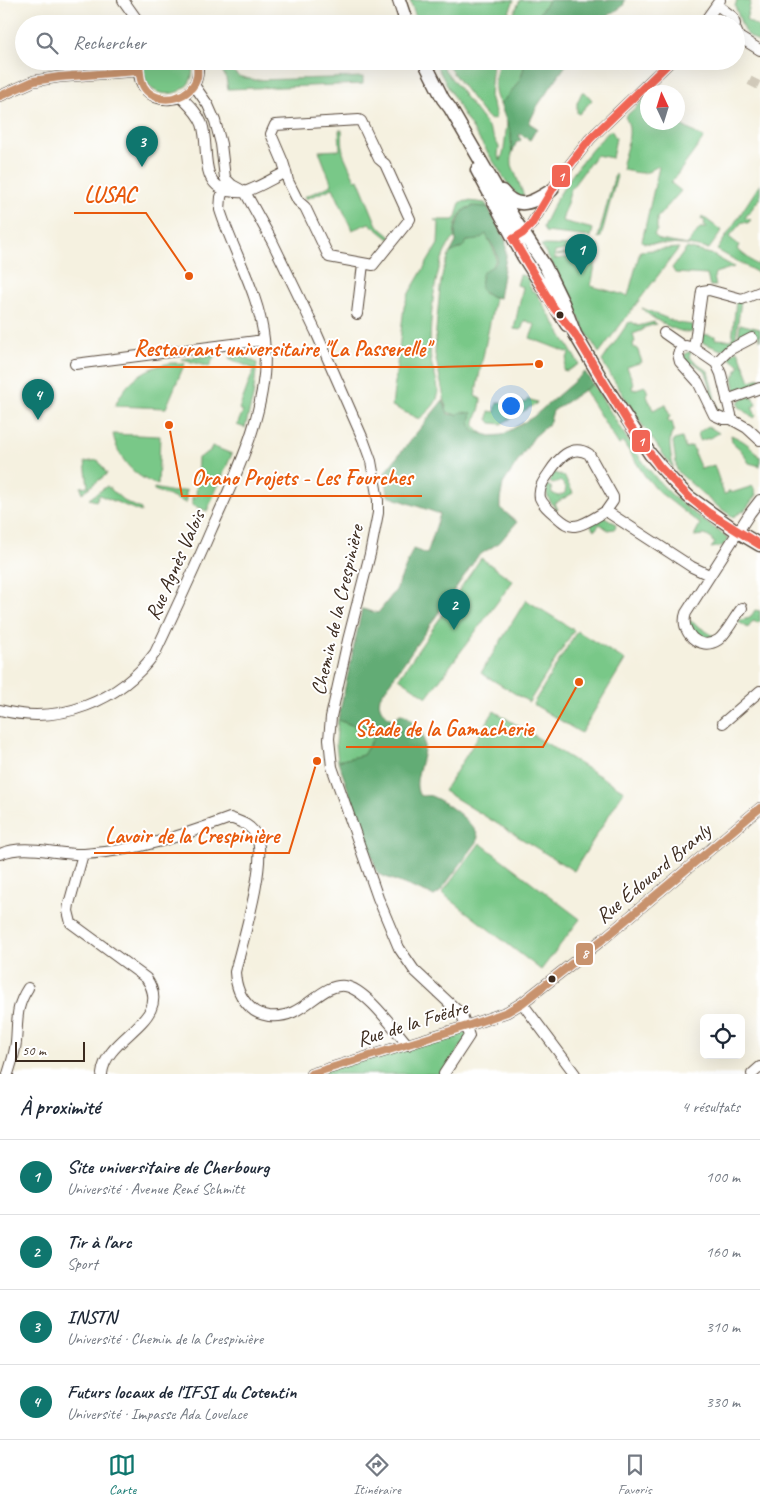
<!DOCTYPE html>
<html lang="fr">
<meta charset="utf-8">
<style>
body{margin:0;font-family:Caveat,sans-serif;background:#f6f6f7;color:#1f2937}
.controls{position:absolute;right:15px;bottom:15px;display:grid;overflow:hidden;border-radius:8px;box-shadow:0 5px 20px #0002}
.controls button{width:45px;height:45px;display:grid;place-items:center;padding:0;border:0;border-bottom:1px solid #e0e1e3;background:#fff;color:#1f2937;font:25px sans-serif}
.compass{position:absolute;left:640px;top:85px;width:45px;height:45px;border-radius:50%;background:#fff;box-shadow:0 5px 20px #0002;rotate:356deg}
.scale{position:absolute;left:15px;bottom:12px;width:70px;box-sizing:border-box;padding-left:5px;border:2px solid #3b2a1e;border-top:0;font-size:14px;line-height:18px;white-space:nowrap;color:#3b2a1e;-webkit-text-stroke:4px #fff;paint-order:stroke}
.you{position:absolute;left:510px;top:405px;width:18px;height:18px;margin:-12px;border:4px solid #fff;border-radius:50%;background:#1a73e8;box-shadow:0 0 0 8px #1a73e833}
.badge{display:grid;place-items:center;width:32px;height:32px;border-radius:50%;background:#0f766e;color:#fff;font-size:16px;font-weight:700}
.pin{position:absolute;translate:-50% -41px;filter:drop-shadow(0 1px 2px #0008)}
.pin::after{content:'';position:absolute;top:26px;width:18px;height:15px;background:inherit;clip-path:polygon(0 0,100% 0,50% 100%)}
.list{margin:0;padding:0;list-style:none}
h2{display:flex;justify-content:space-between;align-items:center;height:65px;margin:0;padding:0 20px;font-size:21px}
h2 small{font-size:16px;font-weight:400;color:#747a83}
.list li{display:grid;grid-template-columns:32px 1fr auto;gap:15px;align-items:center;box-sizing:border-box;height:75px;padding:0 20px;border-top:1px solid #e0e1e3}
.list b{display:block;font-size:19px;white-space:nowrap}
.list p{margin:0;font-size:16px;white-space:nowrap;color:#747a83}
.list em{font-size:16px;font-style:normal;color:#747a83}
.icon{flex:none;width:28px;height:28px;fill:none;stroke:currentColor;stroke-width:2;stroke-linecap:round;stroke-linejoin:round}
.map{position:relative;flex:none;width:760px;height:1074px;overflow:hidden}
.search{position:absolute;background:#fff;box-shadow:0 5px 20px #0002;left:15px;right:15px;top:15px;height:55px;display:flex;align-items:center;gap:12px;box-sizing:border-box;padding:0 18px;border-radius:28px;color:#747a83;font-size:19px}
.sheet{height:365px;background:#fff}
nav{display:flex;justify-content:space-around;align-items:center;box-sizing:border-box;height:70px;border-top:1px solid #e0e1e3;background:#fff;font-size:14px;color:#747a83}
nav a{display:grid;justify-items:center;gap:2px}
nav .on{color:#0f766e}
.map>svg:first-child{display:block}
</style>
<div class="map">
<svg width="760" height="1074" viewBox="0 0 760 1074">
<rect width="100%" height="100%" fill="#fff"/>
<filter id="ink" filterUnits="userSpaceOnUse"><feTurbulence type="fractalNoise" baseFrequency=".02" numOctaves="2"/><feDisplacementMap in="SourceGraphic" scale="10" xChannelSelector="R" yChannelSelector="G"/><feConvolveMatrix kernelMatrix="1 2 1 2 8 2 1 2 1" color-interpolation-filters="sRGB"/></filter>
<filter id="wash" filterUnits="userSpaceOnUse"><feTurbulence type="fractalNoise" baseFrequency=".0096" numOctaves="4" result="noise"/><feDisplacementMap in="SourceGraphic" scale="20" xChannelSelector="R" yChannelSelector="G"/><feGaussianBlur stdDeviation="1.12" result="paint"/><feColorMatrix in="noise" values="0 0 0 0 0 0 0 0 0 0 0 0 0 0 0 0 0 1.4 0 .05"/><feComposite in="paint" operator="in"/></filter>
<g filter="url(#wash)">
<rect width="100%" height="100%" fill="#f5f1e0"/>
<path fill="#79c888" stroke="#5a7953" d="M410,0H514L504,24H418Z
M520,0H549L540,12L534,24H509Z
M737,0L751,1L746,20L760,28L758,31L760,32V43L748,35L744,31L735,6Z
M144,61H191C204,100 136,109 144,61Z
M217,61H223L238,76L254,80L363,77V84L228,89L226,78Z
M434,61H438L489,128L499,147L498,156L501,161L504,149L507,123L511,134L512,165L524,196H518L506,181L461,111Z
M444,61H493L490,96L496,115L495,118L491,120L483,113Z
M499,61H524C525,79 512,91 500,104C491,91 496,75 499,61Z
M582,92H585L592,100L579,114L577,113V103Z
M647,97L648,122L677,123L704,138L671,183L681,191L657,218V230L654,235L660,240L687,245L700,228H707L704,224L705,221L701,219L702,216L722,231L709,249L687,245L644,243L642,241L659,167L656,166C647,177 635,172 623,170L624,166L622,163C626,149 634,130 625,117Z
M339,130H342L343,153L355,180L358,179L377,225L391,237L389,239L369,223L352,230L333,188L306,199L304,197L332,185L319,151L340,150Z
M611,130L616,138L612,158L596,155L571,189L562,221L593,229L591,237L545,232L543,227C556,195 585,153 611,130Z
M615,174L617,176L601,237L598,238Z
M760,184V198L745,218L751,220L748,223L742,222L729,237L739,245L737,249L757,265L760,262V274L717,250Z
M468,201L485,203L488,207C482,206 473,206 467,208C458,213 453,229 455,238C433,255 428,334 431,361C433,372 441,388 437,399C434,407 425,414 419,419L392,406L404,307L408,295L438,244L439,223L434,220H453L456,217L460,202Z
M486,234C498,260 502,256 481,279L483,293L495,298L475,396L481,399C481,402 480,407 479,411C474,423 471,426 484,434C471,433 468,425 472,413L457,415L447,412L435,354L436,330L440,288L443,271L450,253L464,246L467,241L475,240Z
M541,245L583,246V247L555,252L554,259L597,255L591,286L628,296L640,251L679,248L599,353L586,332L557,272Z
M587,246H599L598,252L557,256V255L585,250Z
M687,248L711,254L734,267L715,273L714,277L716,286H710L707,275L675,273L672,268Z
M520,275C525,275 527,277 530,282L528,283L533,292L535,291L579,364L567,371L563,370L569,353L530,338L535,325L525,320L521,330L514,329L523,287L517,285Z
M736,301H741L735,344L721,350L701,342V334L715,336V339L732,340Z
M642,308L678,323L693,325L692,332C681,335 649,318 642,308Z
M632,322L638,326L654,322L656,324L643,328V330L633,334L635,342L633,343L634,348H637L642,362L627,367L634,385L632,386L633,390L645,386L648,393L646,394L653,410L666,404L670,417L668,418L669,423L672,422L674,430C666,439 672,457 673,468L638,419L602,361L628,323Z
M740,324L760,329V340L758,335C750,332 743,336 738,341Z
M738,350L750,381L760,378V385L736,393L733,378L740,365L727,357Z
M688,352H691L689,357L708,371L718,411L724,410L722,414H719L706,392L711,390L706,372L693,362L689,367L683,360L685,354Z
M215,355L209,367L181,359Z
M238,356L245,357L257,363L253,397L245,428L237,425L243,411L239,409L254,369L228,358Z
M171,363H185L166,408L115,406C126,381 145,367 171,363Z
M593,384C617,421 637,461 670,493C687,509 707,523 727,537V541L723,546L711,548L715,543L712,541V539L705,535L694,536L700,524L659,492L645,476L623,442L619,445L584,390Z
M752,396L756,405L752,407L756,416L754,418L740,408L738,403L740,400Z
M506,399L526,403L528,399L537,402L536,404L501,424L491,423L488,419L489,411L495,412L497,402L505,403Z
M708,426L719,433L712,437L700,441L698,433Z
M113,434L160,436L158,485C134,477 118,459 113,434Z
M731,435C743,440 752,446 759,457L760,456V466L749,463L741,450L732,442Z
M682,438L685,448L692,446L694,450H695V455L701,469L714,465L724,494L728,493V491H730L731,493L753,486L756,495L745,510L733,517L713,503L677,471L673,442L674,440Z
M212,446L232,454L207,511L192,505V497H196L198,458L210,451Z
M98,460L107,474L82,493L81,487L88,486L85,462Z
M554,473L564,476L573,493L554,504L558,509L557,510C550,502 545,496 547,485L551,487L552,493L558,496L565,493L566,487L560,481L553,484L549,482Z
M107,486L124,501L141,509V512L99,495L96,501L89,499Z
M154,488L173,492L186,490V503L154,490Z
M603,516L615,523L616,527L614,529L608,530L600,524L595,530L592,528L591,523Z
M481,558L513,581L427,697L399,678Z
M526,600L574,630L529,702L481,673Z
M755,610L760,611V621L758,623L753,621L748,628L737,621L750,618Z
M689,620L715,637C703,645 693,634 688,623Z
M577,631L625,660L581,733L533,704Z
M494,711L624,791L574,871L444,791Z
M338,720L375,734L374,737L363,755L338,761L336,744Z
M480,843L580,919L541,970L442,893Z
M455,1030L469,1033L444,1074H311Z"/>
<path fill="#62ac74" stroke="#4e6b49" d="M549,0H625L623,6L596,24H534L540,12Z
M524,61H569L538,105L529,123L537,128L530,140L520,134L519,136L521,140L516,143L512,154L511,134L500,104C512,91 525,79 524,61Z
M473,206L488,207L506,241V257L499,298C482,295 477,290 483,272C486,269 491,268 494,265C503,256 490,243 486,234L478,240L467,241L464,246L450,253L456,242L455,230L460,217L464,210Z
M585,372L593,384L553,411L549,424L534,437L503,484L500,500V508L517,522L500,542L478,556L380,697C377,708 384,714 393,720L400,714C405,714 408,717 413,721C439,743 411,771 418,792C420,799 426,794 431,796C446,802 472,821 478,836L477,842L439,893L434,896L378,874L338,761L363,755L374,737V733L338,720L362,609L378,613L396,590L413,549L427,554L440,514L388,496L385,472L443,400L448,414L457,415L461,412L472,413L470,422L473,431L491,436L502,435L533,417Z"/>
</g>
<g filter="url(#ink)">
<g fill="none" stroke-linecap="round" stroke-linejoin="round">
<path stroke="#d0c9b9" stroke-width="10" stroke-dasharray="10 5" stroke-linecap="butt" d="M752,87L756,79"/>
<g stroke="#57483b" stroke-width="12">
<path id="minor" d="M123,0L140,24
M717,5L733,17L735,24
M703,24L720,0
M736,30L739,37L760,50
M139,61C132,115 207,109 197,61
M194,85L208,105L215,121L221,144L225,178L232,185L245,192L272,241L316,332L363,439L371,461L378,500V513L370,554L348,640L331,717L329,739L332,767L378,898L399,948L414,970L462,1015L469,1036L444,1074
M0,96L34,81L59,77L138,71
M181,97C189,105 198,113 202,124C210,147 198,183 228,191C234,192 238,193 244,192C258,188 273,178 286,172L288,181L298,201L305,207L329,257L373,265L410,219L385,164L379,159L361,121L359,120L275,125L271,134L283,162L286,172
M518,236L531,225L558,180L590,139L671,61
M357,314L363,264
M664,333L684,347
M694,348L702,291L709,290L742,299L760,292
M716,363L729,350L752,338
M75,364L264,340
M727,400L760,388
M731,419V415L721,374L716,363L694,348L686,346L681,348L678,354L680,362L698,382L714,415L723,419H731L747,428L760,440
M606,511L613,501V497L589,454C571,443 558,459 549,473C544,480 538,488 540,498C543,505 550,511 555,515C561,520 567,527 575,526C585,525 597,516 606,511L692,567L709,575
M742,608C735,616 726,635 718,640C700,652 679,632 686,613L750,513L760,500
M0,710C59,726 120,701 155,653C175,611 194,570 212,528C238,471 271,404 264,339C259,293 234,254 220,210L221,197L227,181
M723,723L760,691
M0,854C26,843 56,855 84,854C137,851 181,836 230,818C242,822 253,826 257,838C267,863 242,943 235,972C236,987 240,998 252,1009C256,1013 263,1015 269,1016C304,1020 319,983 345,986C366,989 394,1029 408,1045
M83,854L69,904L68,911L71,923L146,978C176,1021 105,1035 102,1074
M522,1003L575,1074
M8,1074C11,1064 15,1053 16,1042C18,1020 15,1008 28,988
M311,1074L467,1026L507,1012L522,1003L602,940L760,808
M752,1074L760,1067"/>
</g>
<g stroke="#57483b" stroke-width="15">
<path id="major" d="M399,0L407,24
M424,61L443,99L450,108L516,222L545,266L563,303L575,334L605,385L650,454L673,481L689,497L738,532L760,545
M477,170L523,256L567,325
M502,191C518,212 533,202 552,190"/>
</g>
<use href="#minor" stroke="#fff" stroke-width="10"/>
<use href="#major" stroke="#fff" stroke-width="12"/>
<g stroke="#fff" stroke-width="11">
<path id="bus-1" d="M139,61C140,71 139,83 147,91C162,106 192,98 197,77C198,72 197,66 197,61
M0,96L34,81L59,77L138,71
M311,1074L467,1026L507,1012L522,1003L602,940L760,808"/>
</g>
<g stroke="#fff" stroke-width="11">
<path id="bus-2" d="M671,61L590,139L558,180L531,225L523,233L513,239L554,308L575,334L630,426L660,467L689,497L709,513L760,545"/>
</g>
<use href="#bus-1" stroke="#c8936e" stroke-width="8"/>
<use href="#bus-2" stroke="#f16655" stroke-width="8"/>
</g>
</g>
<g fill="#3b2a1e" stroke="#fff" stroke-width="2">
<circle cx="560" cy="315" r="4.5"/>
<circle cx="552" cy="979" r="4.5"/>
</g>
<g text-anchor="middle" stroke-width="4" stroke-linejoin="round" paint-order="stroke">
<g font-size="21" fill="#3b2a1e" stroke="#fff">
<text transform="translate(175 565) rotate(-66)" y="7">Rue Agnès Valois</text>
<text transform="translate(337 610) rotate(-77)" y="7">Chemin de la Crespinière</text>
<text transform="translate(653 873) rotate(-40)" y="7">Rue Édouard Branly</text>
<text transform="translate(412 1023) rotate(-17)" y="7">Rue de la Foëdre</text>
</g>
</g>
<path fill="none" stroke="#e8590c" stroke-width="2" d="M189 276L146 213H74M539 364L440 367H123M169 425L182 496H422M579 682L543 747H346M317 761L289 853H94"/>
<g fill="#e8590c" stroke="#fff" stroke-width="2">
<circle cx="189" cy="276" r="5"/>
<circle cx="539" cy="364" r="5"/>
<circle cx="169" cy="425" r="5"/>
<circle cx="579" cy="682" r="5"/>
<circle cx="317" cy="761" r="5"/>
</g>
<g font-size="22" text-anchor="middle" font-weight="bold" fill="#e8590c" stroke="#fff" stroke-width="4" stroke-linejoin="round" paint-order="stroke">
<text x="110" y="202">LUSAC</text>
<text x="282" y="356">Restaurant universitaire "La Passerelle"</text>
<text x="302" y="485">Orano Projets - Les Fourches</text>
<text x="444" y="736">Stade de la Gamacherie</text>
<text x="192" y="843">Lavoir de la Crespinière</text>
</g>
<g stroke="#fff" stroke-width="2">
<rect x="551" y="164" width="20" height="24" rx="5" fill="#f16655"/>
<rect x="631" y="429" width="20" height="24" rx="5" fill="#f16655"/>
<rect x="575" y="942" width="19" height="24" rx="5" fill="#c8936e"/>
</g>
<g font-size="14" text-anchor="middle" font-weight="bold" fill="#fff">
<text x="561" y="181">1</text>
<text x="641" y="446">1</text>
<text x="585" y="958">8</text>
</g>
</svg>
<div class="controls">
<button><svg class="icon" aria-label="locate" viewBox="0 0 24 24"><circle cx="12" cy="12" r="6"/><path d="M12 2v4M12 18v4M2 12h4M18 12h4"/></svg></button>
</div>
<svg class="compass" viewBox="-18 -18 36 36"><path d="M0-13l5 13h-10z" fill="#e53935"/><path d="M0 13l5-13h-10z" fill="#747a83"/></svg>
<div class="scale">50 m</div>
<div class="you"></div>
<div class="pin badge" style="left:581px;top:275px">1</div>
<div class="pin badge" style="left:454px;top:630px">2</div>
<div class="pin badge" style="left:142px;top:167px">3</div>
<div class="pin badge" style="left:38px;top:420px">4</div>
<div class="search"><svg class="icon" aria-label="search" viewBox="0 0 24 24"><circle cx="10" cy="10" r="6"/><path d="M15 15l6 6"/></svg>Rechercher</div>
</div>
<section class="sheet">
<h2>À proximité<small>4 résultats</small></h2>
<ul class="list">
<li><span class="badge">1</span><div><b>Site universitaire de Cherbourg</b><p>Université · Avenue René Schmitt</p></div><em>100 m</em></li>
<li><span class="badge">2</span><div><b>Tir à l'arc</b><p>Sport</p></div><em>160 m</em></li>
<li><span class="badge">3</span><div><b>INSTN</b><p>Université · Chemin de la Crespinière</p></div><em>310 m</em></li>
<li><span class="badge">4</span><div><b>Futurs locaux de l'IFSI du Cotentin</b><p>Université · Impasse Ada Lovelace</p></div><em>330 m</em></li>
</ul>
</section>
<nav>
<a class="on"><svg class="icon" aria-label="map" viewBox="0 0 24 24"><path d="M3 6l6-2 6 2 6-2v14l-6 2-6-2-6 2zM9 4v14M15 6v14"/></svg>Carte</a>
<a><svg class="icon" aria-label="directions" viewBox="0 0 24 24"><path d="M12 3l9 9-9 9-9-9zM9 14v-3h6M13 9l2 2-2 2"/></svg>Itinéraire</a>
<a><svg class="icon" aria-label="saved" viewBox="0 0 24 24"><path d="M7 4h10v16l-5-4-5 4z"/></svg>Favoris</a>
</nav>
